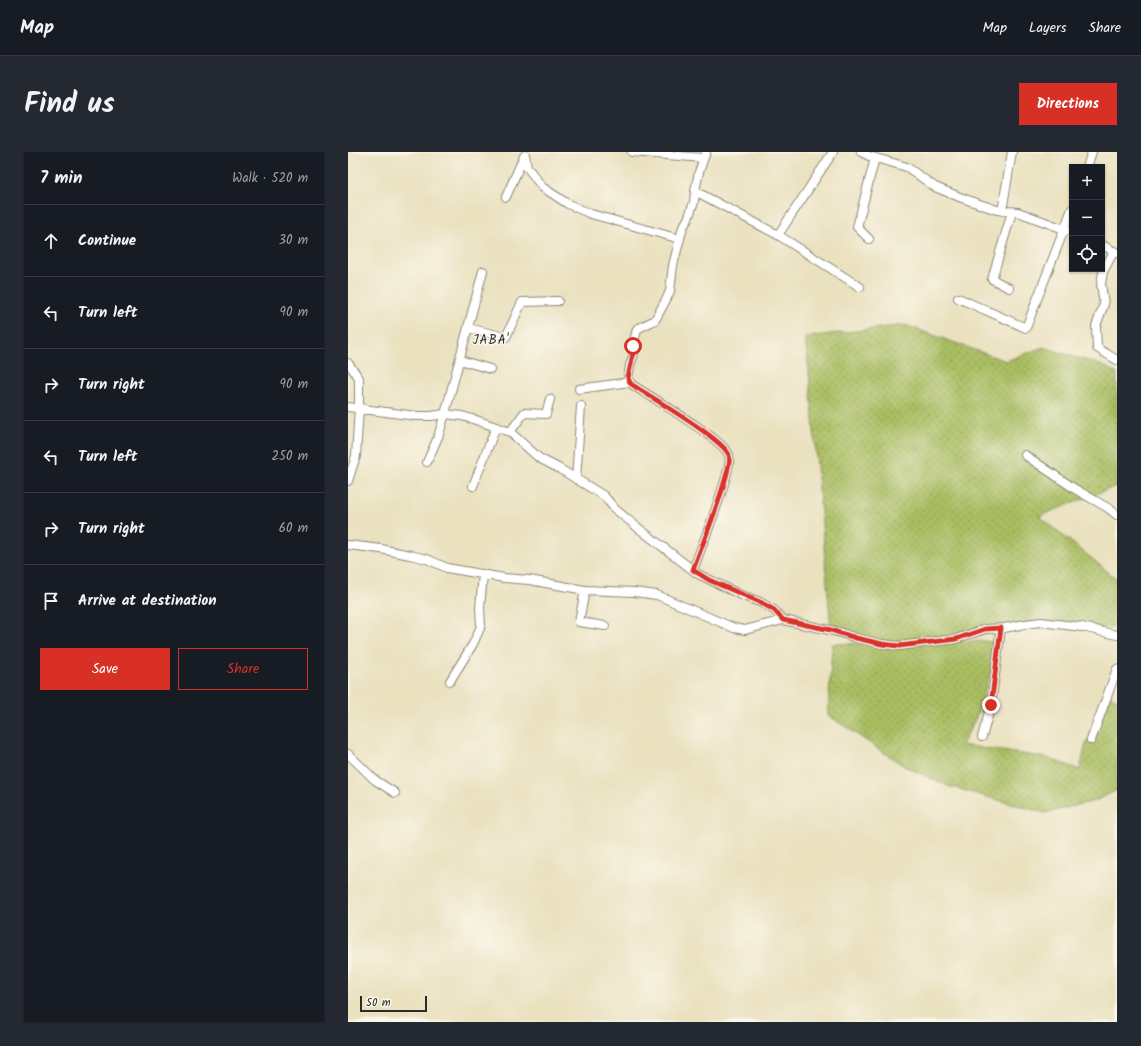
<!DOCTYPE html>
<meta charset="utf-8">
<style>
body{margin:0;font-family:Kalam,sans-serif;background:#242831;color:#f1f3f6}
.controls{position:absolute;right:12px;top:12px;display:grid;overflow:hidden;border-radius:0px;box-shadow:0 1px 3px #0004}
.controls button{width:36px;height:36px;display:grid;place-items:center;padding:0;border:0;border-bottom:1px solid #363941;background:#171b24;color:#f1f3f6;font:20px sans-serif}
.scale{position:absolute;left:12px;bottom:10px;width:67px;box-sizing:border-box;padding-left:4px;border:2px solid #2b2b2b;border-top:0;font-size:11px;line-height:14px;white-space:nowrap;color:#2b2b2b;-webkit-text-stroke:3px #fbf7ec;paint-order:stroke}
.stop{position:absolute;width:12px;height:12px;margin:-9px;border:3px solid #d93025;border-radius:50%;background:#fff}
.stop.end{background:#d93025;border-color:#fff;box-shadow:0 1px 4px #0008}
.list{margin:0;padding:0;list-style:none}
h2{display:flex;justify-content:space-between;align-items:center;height:52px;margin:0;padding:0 16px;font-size:17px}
h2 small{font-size:13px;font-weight:400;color:#9ea1a6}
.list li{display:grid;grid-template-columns:26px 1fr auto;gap:12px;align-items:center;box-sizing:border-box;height:72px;padding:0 16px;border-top:1px solid #363941}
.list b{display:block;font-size:15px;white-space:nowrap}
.list em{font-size:13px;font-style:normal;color:#9ea1a6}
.actions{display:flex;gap:8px;padding:12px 16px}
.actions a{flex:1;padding:9px 0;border:1px solid #d93025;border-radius:0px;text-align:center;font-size:14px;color:#d93025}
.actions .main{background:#d93025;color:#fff}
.icon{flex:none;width:22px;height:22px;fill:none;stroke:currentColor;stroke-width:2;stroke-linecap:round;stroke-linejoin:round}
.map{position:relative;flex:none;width:769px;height:870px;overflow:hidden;border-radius:0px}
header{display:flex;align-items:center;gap:24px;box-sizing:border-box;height:56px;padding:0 20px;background:#171b24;border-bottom:1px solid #363941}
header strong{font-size:19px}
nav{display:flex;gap:22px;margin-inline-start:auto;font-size:14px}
.intro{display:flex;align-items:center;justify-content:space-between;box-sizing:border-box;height:96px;padding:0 24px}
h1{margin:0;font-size:28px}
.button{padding:10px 18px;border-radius:0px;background:#d93025;color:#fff;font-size:14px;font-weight:700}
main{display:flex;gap:24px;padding:0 24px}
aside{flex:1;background:#171b24;border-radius:0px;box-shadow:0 1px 3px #0004}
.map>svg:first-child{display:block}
</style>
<header>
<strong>Map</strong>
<nav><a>Map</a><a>Layers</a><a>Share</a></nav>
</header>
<div class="intro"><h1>Find us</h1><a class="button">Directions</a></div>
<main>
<aside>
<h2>7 min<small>Walk · 520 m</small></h2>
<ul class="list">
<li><svg class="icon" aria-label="ahead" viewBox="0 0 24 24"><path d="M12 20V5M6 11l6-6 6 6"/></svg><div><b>Continue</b></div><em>30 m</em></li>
<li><svg class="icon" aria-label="left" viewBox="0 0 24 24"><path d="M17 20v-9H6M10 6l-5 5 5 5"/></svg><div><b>Turn left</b></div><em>90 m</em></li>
<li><svg class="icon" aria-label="right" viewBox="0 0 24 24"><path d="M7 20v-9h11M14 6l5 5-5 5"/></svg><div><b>Turn right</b></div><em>90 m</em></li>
<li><svg class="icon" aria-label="left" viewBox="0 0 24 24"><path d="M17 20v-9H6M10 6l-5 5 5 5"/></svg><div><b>Turn left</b></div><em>250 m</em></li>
<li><svg class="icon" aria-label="right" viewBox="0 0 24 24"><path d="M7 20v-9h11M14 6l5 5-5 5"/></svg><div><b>Turn right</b></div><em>60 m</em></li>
<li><svg class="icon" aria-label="arrive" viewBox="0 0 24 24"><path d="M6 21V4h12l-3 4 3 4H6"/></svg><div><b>Arrive at destination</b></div></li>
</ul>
<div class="actions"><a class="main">Save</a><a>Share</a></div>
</aside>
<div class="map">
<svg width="769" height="870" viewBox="0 0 769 870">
<defs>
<pattern id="park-dots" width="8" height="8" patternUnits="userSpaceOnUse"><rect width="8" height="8" fill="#a9bd61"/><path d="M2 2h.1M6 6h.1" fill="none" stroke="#8a9a50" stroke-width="1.8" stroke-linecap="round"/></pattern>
</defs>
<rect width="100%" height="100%" fill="#fbf7ec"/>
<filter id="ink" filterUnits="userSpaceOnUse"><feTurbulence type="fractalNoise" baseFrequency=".025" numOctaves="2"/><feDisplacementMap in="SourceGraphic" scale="8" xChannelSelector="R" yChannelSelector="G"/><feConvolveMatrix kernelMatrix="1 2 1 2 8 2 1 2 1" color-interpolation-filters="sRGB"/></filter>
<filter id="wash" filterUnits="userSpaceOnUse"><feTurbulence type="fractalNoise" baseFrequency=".012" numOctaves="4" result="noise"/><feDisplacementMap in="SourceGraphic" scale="16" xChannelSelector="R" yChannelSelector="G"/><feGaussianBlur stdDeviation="0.9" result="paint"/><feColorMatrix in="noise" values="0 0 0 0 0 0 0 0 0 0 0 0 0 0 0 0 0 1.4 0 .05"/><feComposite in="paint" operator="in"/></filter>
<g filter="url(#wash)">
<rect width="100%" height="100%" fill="#eae1bf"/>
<path fill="url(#park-dots)" stroke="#6a7446" d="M557,173L658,209L695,195L753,213L769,221V334L691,364L769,427V474L746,477L693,470L608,487L584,490L635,489L644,490L649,494L642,522L628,565L614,593L700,606L732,618L737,595L759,543L769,547V638L747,649L697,661L600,634L556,614L480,563L484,492L530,491L483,478L461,220L457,185Z"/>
</g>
<g filter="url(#ink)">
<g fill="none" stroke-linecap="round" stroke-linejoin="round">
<g stroke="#8a8675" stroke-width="10">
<path id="minor" d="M284,0L355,6
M513,0L521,4L559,15L587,35L614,46L649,58L670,60L724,80
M177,3L179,15L194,35L220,52L243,62L332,87
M739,15L744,0
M347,39L430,83L512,135
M158,45L176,4
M654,59L664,0
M430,83L485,0
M521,87L509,75L527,6
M754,93L769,101
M766,99L755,120L753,132L756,152L748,174L749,196L769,208
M661,136L644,127L664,60
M610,146L678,176L724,57
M120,176L158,185L174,150L210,149
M112,208L142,217
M0,211L11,226V256L8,304L0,329
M231,237L282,230
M0,255L68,264H83L97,262L114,264L128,268L162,280L191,306L212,317L256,344L267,357L289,375L350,422L393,443L412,450L426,458L435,468
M162,280L176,261L198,262L202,247
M677,303L727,337L760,356L769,363
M79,310L90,285L97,262L135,119
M228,327L233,254
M125,334L148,275
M0,393L33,397L62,403L79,407L99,416L156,426L181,428L237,438L286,440L309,443L386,476L397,478L435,468L491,480L508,486L534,492L551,494L608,487L637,477L656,476L677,472L693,470L734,475L769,483
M345,418C351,401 386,315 381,303C375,287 301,244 283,232L280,227L282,213L286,202L285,194L289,177L307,168L319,146L322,139L325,113L335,75L340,67L346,50L347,39L351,20L358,0
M237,438L231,470L257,474
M102,529L125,492L133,474L132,456L135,422
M634,585L643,553L653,476
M743,588L769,517
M0,602L27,628L47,641"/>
</g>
<use href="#minor" stroke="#fff" stroke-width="8"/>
</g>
</g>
<g fill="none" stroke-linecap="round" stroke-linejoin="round" filter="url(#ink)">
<path stroke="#d93025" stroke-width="5" d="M285,194C286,205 281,216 280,227L283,232C301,244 375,287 381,303C386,315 351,401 345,418L361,428L412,450L426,458L435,468L483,478L508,486L534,492L551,494L592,489L608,487L637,477L653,476L643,553"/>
</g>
<g text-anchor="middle" stroke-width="3" stroke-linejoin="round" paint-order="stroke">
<g font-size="13" letter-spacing="1" fill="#2b2b2b" stroke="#fbf7ec">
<text x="143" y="192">JABA'</text>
</g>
</g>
</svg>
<div class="controls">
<button>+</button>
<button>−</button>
<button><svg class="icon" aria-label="locate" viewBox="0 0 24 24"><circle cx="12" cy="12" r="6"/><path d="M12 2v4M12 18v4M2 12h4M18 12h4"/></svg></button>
</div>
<div class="scale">50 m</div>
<div class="stop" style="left:285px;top:194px"></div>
<div class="stop end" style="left:643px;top:553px"></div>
</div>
</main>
